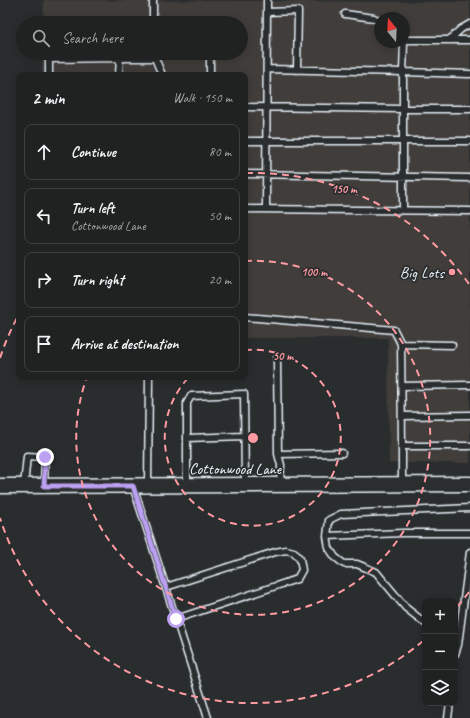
<!DOCTYPE html>
<meta charset="utf-8">
<style>
body{margin:0;font-family:Caveat,sans-serif;background:#282a2a;color:#f1f3f6}
.controls{position:absolute;right:12px;bottom:12px;display:grid;overflow:hidden;border-radius:8px;box-shadow:0 2px 10px #0003}
.controls button{width:36px;height:36px;display:grid;place-items:center;padding:0;border:0;border-bottom:1px solid #3d3f40;background:#202222;color:#f1f3f6;font:20px sans-serif}
.compass{position:absolute;left:374px;top:12px;width:36px;height:36px;border-radius:50%;background:#202222;box-shadow:0 2px 10px #0003;rotate:342deg}
.stop{position:absolute;width:12px;height:12px;margin:-9px;border:3px solid #bca0f2;border-radius:50%;background:#fff}
.stop.end{background:#bca0f2;border-color:#fff;box-shadow:0 1px 4px #0008}
.list{margin:0;padding:0;list-style:none}
h2{display:flex;justify-content:space-between;align-items:center;height:52px;margin:0;padding:0 16px;font-size:17px}
h2 small{font-size:13px;font-weight:400;color:#a2a4a5}
.list li{display:grid;grid-template-columns:26px 1fr auto;gap:12px;align-items:center;box-sizing:border-box;height:56px;margin:0 8px 8px;padding:0 8px;border:1px solid #3d3f40;border-radius:8px}
.list b{display:block;font-size:15px;white-space:nowrap}
.list p{margin:0;font-size:13px;white-space:nowrap;color:#a2a4a5}
.list em{font-size:13px;font-style:normal;color:#a2a4a5}
.icon{flex:none;width:22px;height:22px;fill:none;stroke:currentColor;stroke-width:2;stroke-linecap:round;stroke-linejoin:round}
.map{position:relative;flex:none;width:470px;height:718px;overflow:hidden}
.search{position:absolute;background:#202222;box-shadow:0 2px 10px #0003;left:16px;top:16px;width:232px;height:44px;display:flex;align-items:center;gap:10px;box-sizing:border-box;padding:0 14px;border-radius:22px;color:#a2a4a5;font-size:15px}
.panel{position:absolute;background:#202222;box-shadow:0 2px 10px #0003;left:16px;top:72px;width:232px;height:308px;border-radius:8px}
.map>svg:first-child{display:block}
</style>
<div class="map">
<svg width="470" height="718" viewBox="0 0 470 718">
<rect width="100%" height="100%" fill="#2a2d2e"/>
<filter id="ink" filterUnits="userSpaceOnUse"><feTurbulence type="fractalNoise" baseFrequency=".025" numOctaves="2"/><feDisplacementMap in="SourceGraphic" scale="8" xChannelSelector="R" yChannelSelector="G"/><feConvolveMatrix kernelMatrix="1 2 1 2 8 2 1 2 1" color-interpolation-filters="sRGB"/></filter>
<g filter="url(#ink)">
<path fill="#403d3b" fill-rule="evenodd" d="M44,0L470,2V463H389L388,338H245V75H42V53H241V23H43ZM380,18H404V42H380Z"/>
<g fill="none" stroke-linecap="round" stroke-linejoin="round">
<g stroke="#e8f1f8" stroke-width="9">
<path id="service" d="M153,0V23
M267,12L298,11L297,70
M345,14L374,18L380,22
M404,40H470
M449,40L461,29L470,24
M154,53L155,58L162,75
M210,60V75
M267,69L403,72L404,42
M49,75V59L120,58
M119,75L120,58H155
M245,107L403,109H470
M245,141H470
M245,174L470,178
M245,209L470,211
M266,209L267,0
M403,210V72L470,74
M245,317L394,330L401,344
M452,345L401,344L402,446H470
M277,359L278,454L281,465L280,485
M402,386L470,385
M403,416L470,415
M187,438L244,436
M278,454L342,453
M402,484V446
M148,485L149,377
M24,486L27,456L45,457L44,486
M133,486L208,718
M187,486V403L191,396L244,394L245,486
M327,536L403,533H470
M166,587L275,552L286,550L294,552L300,559L302,570L297,579L176,619
M425,623L406,608L376,572L357,564H344L335,557L329,548L327,536L329,520L341,514L470,508
M455,654L458,645L470,552
M448,718L450,703"/>
</g>
<g stroke="#e8f1f8" stroke-width="17">
<path id="tertiary" d="M0,486L470,484"/>
</g>
<use href="#service" stroke="#2a2d2e" stroke-width="6"/>
<use href="#tertiary" stroke="#2a2d2e" stroke-width="14"/>
</g>
</g>
<g fill="none" stroke-linecap="round" stroke-linejoin="round" filter="url(#ink)">
<path stroke="#bca0f2" stroke-width="5" d="M45,457L44,486H133L176,619"/>
</g>
<g fill="none" stroke="#ff9aa2" stroke-width="2" stroke-dasharray="7 5">
<path d="M245 350A88 88 0 1 1 189 377"/>
<path d="M245 261A177 177 0 1 1 87 377"/>
<path d="M469 592A265 265 0 0 1 456 608M423 641A265 265 0 0 1 0 518M0 358A265 265 0 0 1 18 316M246 173A265 265 0 0 1 469 284"/>
</g>
<circle fill="#ff9aa2" stroke="#2a2d2e" stroke-width="1.5" cx="452" cy="272" r="4"/>
<g text-anchor="middle" stroke-width="3.5" stroke-linejoin="round" paint-order="stroke">
<g font-size="16" fill="#e8f1f8" stroke="#2a2d2e" text-anchor="end">
<text x="444" y="278">Big Lots</text>
</g>
<g font-size="16" fill="#e8f1f8" stroke="#2a2d2e">
<text x="235" y="474">Cottonwood Lane</text>
</g>
</g>
<circle cx="253" cy="438" r="6" fill="#ff9aa2" stroke="#2a2d2e" stroke-width="2"/>
<g font-size="12" text-anchor="middle" font-weight="bold" fill="#ff9aa2" stroke="#2a2d2e" stroke-width="3.5" stroke-linejoin="round" paint-order="stroke">
<text x="344" y="193">150 m</text>
<text x="314" y="276">100 m</text>
<text x="283" y="360">50 m</text>
</g>
</svg>
<div class="controls">
<button>+</button>
<button>−</button>
<button><svg class="icon" aria-label="layers" viewBox="0 0 24 24"><path d="M12 4l9 5-9 5-9-5zM3 14l9 5 9-5"/></svg></button>
</div>
<svg class="compass" viewBox="-18 -18 36 36"><path d="M0-13l5 13h-10z" fill="#e53935"/><path d="M0 13l5-13h-10z" fill="#a2a4a5"/></svg>
<div class="stop" style="left:176px;top:619px"></div>
<div class="stop end" style="left:45px;top:457px"></div>
<div class="search"><svg class="icon" aria-label="search" viewBox="0 0 24 24"><circle cx="10" cy="10" r="6"/><path d="M15 15l6 6"/></svg>Search here</div>
<section class="panel">
<h2>2 min<small>Walk · 150 m</small></h2>
<ul class="list">
<li><svg class="icon" aria-label="ahead" viewBox="0 0 24 24"><path d="M12 20V5M6 11l6-6 6 6"/></svg><div><b>Continue</b></div><em>80 m</em></li>
<li><svg class="icon" aria-label="left" viewBox="0 0 24 24"><path d="M17 20v-9H6M10 6l-5 5 5 5"/></svg><div><b>Turn left</b><p>Cottonwood Lane</p></div><em>50 m</em></li>
<li><svg class="icon" aria-label="right" viewBox="0 0 24 24"><path d="M7 20v-9h11M14 6l5 5-5 5"/></svg><div><b>Turn right</b></div><em>20 m</em></li>
<li><svg class="icon" aria-label="arrive" viewBox="0 0 24 24"><path d="M6 21V4h12l-3 4 3 4H6"/></svg><div><b>Arrive at destination</b></div></li>
</ul>
</section>
</div>
